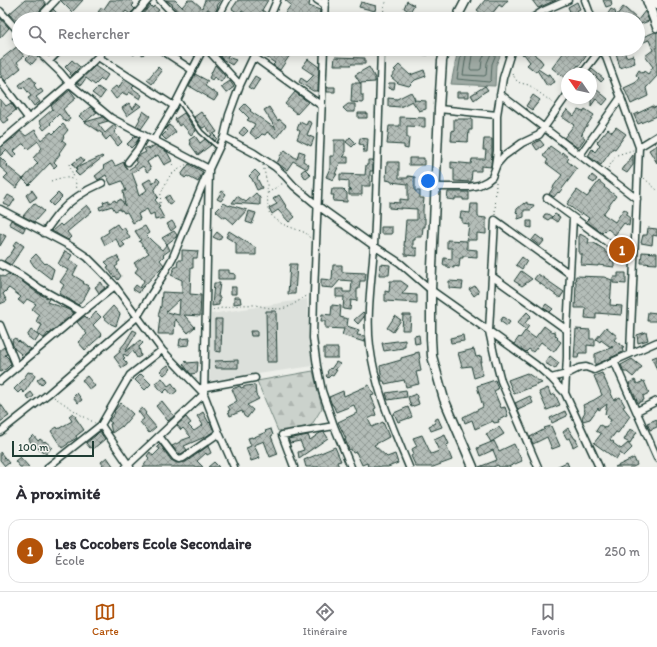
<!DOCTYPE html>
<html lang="fr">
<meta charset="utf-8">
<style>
body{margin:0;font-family:Itim,sans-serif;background:#f7f7f7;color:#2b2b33}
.compass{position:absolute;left:561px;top:68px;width:36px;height:36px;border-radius:50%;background:#fff;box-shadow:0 2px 10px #0003;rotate:304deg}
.scale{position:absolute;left:12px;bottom:10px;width:82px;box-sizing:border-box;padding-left:4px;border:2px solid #1f3d34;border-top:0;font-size:11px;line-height:14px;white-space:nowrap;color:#1f3d34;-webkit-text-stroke:3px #f6f6f2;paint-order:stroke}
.you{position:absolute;left:428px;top:181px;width:14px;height:14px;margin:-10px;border:3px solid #fff;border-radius:50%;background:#1a73e8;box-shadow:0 0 0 6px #1a73e833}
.badge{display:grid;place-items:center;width:26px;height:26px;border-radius:50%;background:#b45309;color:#fff;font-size:13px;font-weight:700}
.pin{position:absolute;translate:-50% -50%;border:2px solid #fff;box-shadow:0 1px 4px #0006}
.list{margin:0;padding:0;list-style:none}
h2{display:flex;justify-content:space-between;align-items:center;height:52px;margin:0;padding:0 16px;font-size:17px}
h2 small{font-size:13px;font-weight:400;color:#7c7c81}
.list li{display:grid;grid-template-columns:26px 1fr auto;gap:12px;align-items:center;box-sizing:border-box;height:64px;margin:0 8px 8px;padding:0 8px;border:1px solid #e1e1e2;border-radius:12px}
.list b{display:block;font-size:15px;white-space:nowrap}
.list p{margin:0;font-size:13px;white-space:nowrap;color:#7c7c81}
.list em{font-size:13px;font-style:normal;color:#7c7c81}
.icon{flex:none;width:22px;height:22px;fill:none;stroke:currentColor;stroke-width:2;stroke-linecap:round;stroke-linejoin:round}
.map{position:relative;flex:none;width:657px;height:467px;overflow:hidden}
.search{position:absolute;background:#fff;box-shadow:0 2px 10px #0003;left:12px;right:12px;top:12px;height:44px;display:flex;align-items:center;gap:10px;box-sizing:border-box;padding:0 14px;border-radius:22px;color:#7c7c81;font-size:15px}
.sheet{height:124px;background:#fff}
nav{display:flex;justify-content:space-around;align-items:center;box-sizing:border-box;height:56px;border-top:1px solid #e1e1e2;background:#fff;font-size:11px;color:#7c7c81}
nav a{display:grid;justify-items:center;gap:2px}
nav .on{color:#b45309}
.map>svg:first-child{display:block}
</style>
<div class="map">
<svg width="657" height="467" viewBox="0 0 657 467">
<defs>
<pattern id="forest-firs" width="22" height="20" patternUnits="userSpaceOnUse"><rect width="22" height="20" fill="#cbd2cc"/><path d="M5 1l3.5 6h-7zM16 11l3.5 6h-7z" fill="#aeb5b0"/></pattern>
<pattern id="building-cross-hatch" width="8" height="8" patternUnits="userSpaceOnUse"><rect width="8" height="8" fill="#b4bdb8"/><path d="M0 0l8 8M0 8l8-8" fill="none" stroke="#929b96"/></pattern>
</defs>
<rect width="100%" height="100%" fill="#edefea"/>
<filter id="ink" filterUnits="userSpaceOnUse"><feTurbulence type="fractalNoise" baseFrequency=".025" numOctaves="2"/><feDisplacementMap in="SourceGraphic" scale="8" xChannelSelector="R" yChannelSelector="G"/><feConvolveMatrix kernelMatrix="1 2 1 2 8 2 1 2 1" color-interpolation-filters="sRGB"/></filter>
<g filter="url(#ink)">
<path fill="#dce0db" d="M307,299L313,366L209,381L211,314Z"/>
<path fill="url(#forest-firs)" stroke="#758880" d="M313,371L322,408L311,426L278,431L257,381Z"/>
<path fill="#9faaa4" stroke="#6c7e77" d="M458,49H503L496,65L495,86L451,84Z"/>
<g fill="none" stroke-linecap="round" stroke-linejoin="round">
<path stroke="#526961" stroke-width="1" d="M462,49L457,79L489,82L491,80L492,64L498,49
M467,49L463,75H464L484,76L486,75L487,63L493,49
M473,49L470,68L471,70H479L481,69L482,60L487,49"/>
</g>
<path fill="url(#building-cross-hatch)" stroke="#1f3d34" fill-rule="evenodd" d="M25,0H43L46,4L35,16L34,19H19V23L9,14Z
M60,0H83L72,12Z
M110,0H131L134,4L132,6L135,9L130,14L126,11L121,17L118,15L117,18L110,14L108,18L98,12L102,7L104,9Z
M166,0H175L182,7L188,0H193L202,8L205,0H221L217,6L218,7L214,14L208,9L198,19L193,14L188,19L179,11L178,12L172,5V4Z
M238,0H268L262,10L266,13L262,19H249L250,17L242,11L240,14L232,9Z
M285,0H310L309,6L320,10L319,19H285L282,17L291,5Z
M485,0H508L502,7L499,5L488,19L477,10Z
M532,0H556L538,8Z
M603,0H611L612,5L606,7Z
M407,1L414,5L410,12L404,8Z
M361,2L376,6L375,11L359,7Z
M577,2L580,9L571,14L568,7Z
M150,5L153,8L154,6L159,10L152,19H139Z
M623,7L626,9L637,19H612L607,15L611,9L615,11L616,16Z
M53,9L61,17L59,19H44Z
M645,11L649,21L638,25V20Z
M0,18L9,28L0,38Z
M655,32H657V76L646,88L648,96L631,104L624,88L635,83L639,78L636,75L639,70L643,73L644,71L648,74L653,67L645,56L653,50L649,40L638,44V39Z
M16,35L19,36V50L24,56L17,62L21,68L5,81L0,74V60L19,45L12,38Z
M132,49H147L143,55L137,51L134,55L130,52Z
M189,49H198L194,56Z
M226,49H233L227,57L236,60L232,65L222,59L219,55L221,56Z
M269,49H294L280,70L273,65L275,63L266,57L268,54L267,53Z
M415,49H428V55L417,54L415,53Z
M519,49H531L536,56L540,59L543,63L538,69L547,75L550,74L555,82L547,86L537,70L536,72L527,65L530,62L524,54L523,55Z
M561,49H591L582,62L579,66L578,65L572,74H567V80L552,68L564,52Z
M615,49H624L626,57L633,55L635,63L620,68Z
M33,52L38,57L32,64L26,59Z
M335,57L365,58V64H351V65H334Z
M308,59L319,67L318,91H313L299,82L301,78L307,82L314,75L302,67Z
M72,60L80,67L71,76L70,75L71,73L65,67Z
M215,65L225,76L221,82L214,77L212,80L209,78Z
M399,65L410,75L424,70L426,76L415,80L409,86L398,83L391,77L396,71L394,70Z
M95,66L108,75L104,81L101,79L95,85L86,78L81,85L77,83Z
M158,67L162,71L152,84L147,80Z
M369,67L375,78V82L360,83L355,75Z
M592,69L604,79L601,82L594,75L591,79V73L590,71Z
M195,74L208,81L205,86L218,95L214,101L207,97H208L191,87V88L189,87Z
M30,76L36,83L34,85L38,91L41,89L43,92L36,97L40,102L34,106L28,98L31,96L24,87L22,89L19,85Z
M255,76L260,79L253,90L248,87Z
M124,79L134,86L132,88L142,95L140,99L129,92L127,95L123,93L116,99L110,91L116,86L118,89Z
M230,81L234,87L226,93L221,87Z
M352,83H361V95H363V103L351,102Z
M389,83H395L394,89L388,88Z
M591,85L608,99L603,105L596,99L591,106Z
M485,86L488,90L483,93L474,100L471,95Z
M98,87L105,92L100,99L92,93Z
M327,87H335V92H327Z
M70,90L76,98L63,109L70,119L66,122L59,114L50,123L51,124L44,130L41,126L42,125L39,121L53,109L51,106Z
M295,92L308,102L297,114L285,104Z
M411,92L415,99L414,100L426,101V109L419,111L412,101L400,107L388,106V98L397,99Z
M457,92H469V97H457Z
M533,95L540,100L532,110L526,106Z
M0,99L6,106L11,103L16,110L7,117L9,120L3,123L0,119Z
M129,103L133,109L137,103L141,106L127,116L122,108Z
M245,104L251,110L250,111L276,129L264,110L269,107L278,121L279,119L286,125L276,138L267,132L265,135L262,134L257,139L250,133L255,124L247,120L249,118L240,109Z
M348,104H355V112H347L343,108Z
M653,106V108L657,107V116L638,124L634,115Z
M90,107L97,112L85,122L79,116Z
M585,109L594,115L582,133L583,134L581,135L585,138L578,148L564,138L574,125L562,117L567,110L574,116L578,110L583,112Z
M143,111L150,116L141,129L136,126L140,119L139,118Z
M201,112L204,116L205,115L217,132L213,134L217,138L215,141L210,136L212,135L206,126L203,128L201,127L194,117Z
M184,113L196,131L191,135L182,124L179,126L175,119Z
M358,113H367V118H358Z
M103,117L108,121L98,124L105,133L114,125L117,129L114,132L122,142L118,146L110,136L106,140L102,135L103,134L85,122Z
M400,117L425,118V127L407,126V138H409L408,149L404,148V145L387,144L389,126H400Z
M454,119H472V130H469L468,142L451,141L452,130L454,131Z
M308,121L312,123L307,135L314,138L311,146L297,139L300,131L297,129L300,122L306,125Z
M63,124L68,130L63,136L64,137L62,140L66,143L59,153L60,154L54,162L57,165L54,168L50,163L29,185L23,179L38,163L33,158L42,148L38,141L28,149L23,144H22L14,151L17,154L13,158L6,150L0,156V148L13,138V139L20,131L26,136L35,130L41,140L51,132L53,134Z
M169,125L174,129L176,132L166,140L162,136L167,131L165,129Z
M244,127L248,131L243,136L239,133Z
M616,127L626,134L615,149L613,148L601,165L588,156L592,149L595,152L600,145L597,142L608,129L612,132Z
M135,136L139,138L135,144L131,148L127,144Z
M195,136L200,143L205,139L211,145L198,155L190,144L191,143L189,140Z
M350,137L356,143L352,147L346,142Z
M360,138L368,139L367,152H363L364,145L359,144Z
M484,139H492V152L491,167L481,166V171H472L471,182L454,181V168H451V162L471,164L472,159H485L486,150H483Z
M334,140H345V155L343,157H348V163H340L335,174H337L333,180L326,177L330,168V156H334Z
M540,140L544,145L537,150L533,144Z
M155,145L167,152L172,161L164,165L158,155L147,162L151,169L147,172L143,166L132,173L137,186H136L139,196L147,190L143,183L150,179L153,184L157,178L160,181L154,191L158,197L155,200L160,206L158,207L164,218L155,220L154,213L150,215L147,209L138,214L140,219L133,223L127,212L124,213L122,210L120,211V209L115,211L112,206L100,210L99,207L104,205L103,202L109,200V203L115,200L116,202L121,199L125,206L123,191H126L122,181L111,185L106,175L98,180L95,176L105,168L103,166L112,161L115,166L124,162V164L128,170L137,164L135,160L138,156L146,152L144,149L148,147L149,149Z
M657,145V163L649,150Z
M550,146L561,154L562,152L569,158L567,161L577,169L559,193L558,192L554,197L549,194L553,188V187L562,175L546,163L548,160L543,156Z
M285,150L297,159L299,151L305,153L303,161L309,165L307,169L293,161L287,170L277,163L280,157H279Z
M633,155V165L627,173L622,170Z
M102,156L103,157L79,176L75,172L77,170L72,164L81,157L84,161L76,168Z
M0,157L8,165L7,166L23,179L16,188L4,178L8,174L0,167Z
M409,158H424V165H409Z
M368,160H373V171H370V186H362V195H349V190H352L349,189V181L340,180V174L365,175L366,165H368Z
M387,162H399V178H408V176L415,177V191H420V198H424L423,209V218H425V227H423L422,237H415V240H413V248H417V256L405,255V246H404L406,220H417V209L401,208V209L389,208V202L400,203V199L408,200V184L391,182V181L386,180Z
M189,164L203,172L198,182L187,176L185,178L181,175Z
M305,169L311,175L306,179L301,172Z
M255,170L260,175L257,178L262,188L257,190L252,179L249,176Z
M592,175L597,179L594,183L589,180Z
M599,181L605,186L604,187L616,196L603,214L615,222L624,209L628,212L626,215L630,218L629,226L624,223L615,235L608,229L606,231L605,230L602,233L586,221L589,218L582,213L581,215L567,204L577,190L587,197Z
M332,189H343L347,193V202L333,201L334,195H331Z
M32,190L37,197L30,202L26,195Z
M222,191L226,194L221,201L217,199Z
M448,192H469V200H463V198H455V200L447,199Z
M58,193L62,197L53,206L49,202Z
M256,193L260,198V205L232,203L237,196L246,202Z
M8,195L15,199L10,207L3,203Z
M169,195L173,202L169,204L165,198Z
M279,195L286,206H285L295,217L289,222L278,210L272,214L269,208L277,204L273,199Z
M527,202V204L534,205L531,210H524V217L518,219V214L516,212L517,209L524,203V204Z
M34,203L44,211L34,222L23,216Z
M224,203L229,206L230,205L247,210L234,224L226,217L224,218L216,211Z
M471,204H478V217L486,218V234L477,233V240H467L469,224L462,223V218H460L461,212L470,213Z
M87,205L92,211L67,232L71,237L68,240L52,231L60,224L62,226Z
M249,211L256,213L252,224L246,222Z
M545,214H548L552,217L555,214L560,217L557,222L551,218L552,217L548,220L546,219L543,217Z
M11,220L25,228L23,232L9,224Z
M172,221L176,227L171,231L167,224Z
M527,221H532V228L527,227Z
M117,224L121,230L124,227L130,238L122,242L125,245L121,248L116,239L105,245L101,237L109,232L108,230Z
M145,226L149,233L146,235L153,242L162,250L167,244L170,250L163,255L164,256L160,260L164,265L163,266L141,289L139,293L133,289L136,285L140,288L144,281L140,276L135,272L138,268L134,263L149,253L139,241L141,240L135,231Z
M381,227H392V234H381Z
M648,228L657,229V236L653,235L652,245L641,243L643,235H647Z
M174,231L177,235L176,237L167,244L162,238Z
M229,231L256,248V255H236V243L226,237Z
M217,232L222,236L219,240L213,237Z
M0,233L6,236L0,246Z
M579,234L582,235L589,239L588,243H594L605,250V252L613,257L610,260L614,261V267L598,265V266L581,265L582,254H579Z
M536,235L544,241L540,246L532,240Z
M617,237L623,241L620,245L614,241Z
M447,240L467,241V249L477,250V257L463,256V258H460L459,267L454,266V268L447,267V265H443L444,258L452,259V248H447Z
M17,241L24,246L11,265L4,261L7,257H8L12,252L15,247L13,246Z
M182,250L198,251L197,258H193V268H191L190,294L201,295L200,316L184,315L195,327L188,333L175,319L174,334H158L160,317L158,316L161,306L162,292L182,293V280L171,275L175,267H177L178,260H182ZM180,299L179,315L166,312Z
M65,251L72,255L69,260L78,265L73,275L84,282L83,283L90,287L84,298L78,305L59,293L64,285L60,282L68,270L58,264Z
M642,252L657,253V264L641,263Z
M36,254L45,264L46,263L54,269L51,279L34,266L30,260Z
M117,256L120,261L117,263L118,265L115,267L121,276L118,280L115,276L114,277L107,267L109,266L105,262Z
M522,257L527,261L522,269L516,265Z
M290,264H297L295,294H288Z
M380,264L390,265L389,275H379Z
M333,265H342V272L366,273L365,281H360L359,289H357V301L351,300L350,310L343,309L344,297H336V289H343V292H351L352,281L340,280L333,288L321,287V279L332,280Z
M218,270H229V273L235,274V279H218Z
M521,271L532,279L522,286L514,281Z
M618,273H626V284L613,283V277H618Z
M8,274L11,275L12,277L13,276L20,280L36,292L49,299L47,302L67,309L74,313L49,334L48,333L44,338L37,334L42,325L36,322L39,315L32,309L36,304L27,299L23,304L18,300L21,297L9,288L3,294L7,301L0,304V275L4,277Z
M538,274L564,292L560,298L534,279Z
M576,276L604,277L612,280L610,305L622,306L621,315L596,313V319L585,318L586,308H575L576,282H575Z
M390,281H401L408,286L402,294L417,295V303L385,301V291L389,292Z
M449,281L463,282L462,289L449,288Z
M101,282L105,288L99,293L95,287Z
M214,283H220L218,297H220V301H219V305L212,306Z
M475,286L479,292L474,296L469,289Z
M231,287H236V294H231Z
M234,297H240L241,303L234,304Z
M546,304L553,309L550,312L543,308Z
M332,305L341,306L340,317L348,319L347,326L359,330L357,335L365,336V342L361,341L342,335L344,329L325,328V321H321L322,314L331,315Z
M113,306L120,314L116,326L111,324L103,317Z
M266,311H276L277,362H267Z
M96,312L101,317L93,325L102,335L85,350L78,342L87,334L77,322L85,316L89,320Z
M363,312L364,313V317L358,324L354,320Z
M527,312L531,316L525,323L529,326L526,330L517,323Z
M648,312L657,313V321H647Z
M403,315H411L410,330H402Z
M395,316L401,320L393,332L387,328Z
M503,317L510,322L507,326L500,321Z
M215,319H222L221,352L215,351Z
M544,326L552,332L553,331L556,333L555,335L558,338L557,339L561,342L554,352L541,342L533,352L529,349L526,352L514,344L519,337L520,338L525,331L535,338Z
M606,327L617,336L614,340L624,347H622L623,352L595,365V354L613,347L609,346L601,340L600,342L596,339Z
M576,329L590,330V339H595V346L587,345V353H579L578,358H574Z
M31,330L39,336L35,342L27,336Z
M133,330L137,332L125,352L140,340L143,343L139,347L141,356L137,358L133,351L127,356L124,354L123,356L125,358L123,359L127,363V365L122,368L114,357L120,352L119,350L125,343Z
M250,331H257V336H251Z
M646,332L648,340L638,343L637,335Z
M419,335L420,343L415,344L414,336Z
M463,335L464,341L451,343L450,338Z
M15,338L18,342L19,341L27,348L28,347L31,349L22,357L20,355L21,354L14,348L13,346L12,340Z
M190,338L189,345L179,346L180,339Z
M405,340V347H403V348L384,351L382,343Z
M4,347L7,354L5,355L9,359L11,364L6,369L0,372V350Z
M324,348H338V358H324Z
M474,349L476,357L481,356L482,362H480L483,375L474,378L471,366L462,367L458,353Z
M419,352L420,358L419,359L421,371L416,372L419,384L406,387L404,380L385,384L384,381H382L380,366L401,360V358L415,354V353Z
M550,356L559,363L555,369L545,363Z
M657,356V370L652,358Z
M632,359L642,367L633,377L627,372H624L621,365Z
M238,360V368H216L215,361Z
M186,361L187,363L198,362L197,373L191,374L190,373L183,364Z
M336,362L340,364L335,370H337L333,376L331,375L328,378L326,376L328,373L327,372L330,368L331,369Z
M168,365L171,369L164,375L160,371Z
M28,372L33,373L35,376L24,393L21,390L18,393L14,389L22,381Z
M527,373L542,383L514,394L508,380Z
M602,373L614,400L620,397L625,406L623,407L630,416L618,433L616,432L610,440L614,442L613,443L621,449L628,443L632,448L624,456L620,453L616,459L594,443L601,434L596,431L600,425L606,428L611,420L607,417L609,415L605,414L607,404L599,410L598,408L590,419L583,421L582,417L585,412L583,405L594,400L602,395L594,376Z
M141,374L151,384L145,390L135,380Z
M42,376L45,381L41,385L37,380Z
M87,376L95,386L90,390L82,380Z
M162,378L168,386L172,383L177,391L172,395L167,389L163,393L155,383Z
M495,380L498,389L494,391L501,408L505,407L508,416L498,420L499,422L494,423L493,421L475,429L472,420L465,423L463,417L483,407L477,386Z
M635,380L637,384L644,381L649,393L643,396L644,400L638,403L629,383Z
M255,385L256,395L259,399L247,405L253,410L247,418L244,416L242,411L230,416L228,411L230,410L228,406L237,401L232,389L240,386L241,388L246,386Z
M369,385L374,395L371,396L376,408L374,409L376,415L368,419L372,427L383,422L389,437L374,445L387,457L395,454L398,463L388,467H368L367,463L362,465L356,452L353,453L351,449L349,450L345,439H346L338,422L357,413L354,405L336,412L333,405H332L329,397L343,391L344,396Z
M548,388L551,396L555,394L560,405L547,410L539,392Z
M406,390L407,397L388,400L386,393Z
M31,392L34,396L29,400L26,396Z
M77,393L82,400L78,403L73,397Z
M416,394L419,404L411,407L408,397Z
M530,396L533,403L518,410L515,403Z
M162,401L174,416L168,421L156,406Z
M0,403L9,416L0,422Z
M121,403L133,414L122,427V426L112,433L110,424L112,423L109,421L115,413L114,412V411Z
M408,407L412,417L398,422L394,413Z
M142,408L146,413L145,414L156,427L149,433L140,422L144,419L138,411Z
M565,411L567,416L552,423L550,418Z
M203,412L209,423L210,422L214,431L207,436L184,446L187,450L181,454L178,453L172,446L180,442V441L191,437L183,428L181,430L177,425L186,417L191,423L188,425L194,431L203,425L197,416Z
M73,413L76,417H75L84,430L76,436L77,438L68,443V444L62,448L51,431L57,427L58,429L72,421L69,416Z
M438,418L442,427L431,431L429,426L435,423L434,420Z
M657,419V427L650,430L647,423Z
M551,426L560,446L552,449L547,437L533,444L530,437L545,429L544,428Z
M499,427L504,434L491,442L486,434Z
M568,428L575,439H576L578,444L573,447L569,438L567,439L563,432Z
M271,429L273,435L271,436L278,454L270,457L264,441L254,445L260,458L251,461L246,448L251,446L248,438L252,437V438L266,432L265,431Z
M630,429L637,432L630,443L624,440Z
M99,432H100L105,439L93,449L92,447L90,448L86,443L95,436Z
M324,432L328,438L299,458L298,452L304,450L300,441L290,443L288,439L308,435L310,440L320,433Z
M33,435L38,441L40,439L44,442L45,441L52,447L46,454L31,443L29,439Z
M422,435L431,454L439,451L434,440L445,435L449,444L446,445L452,460L433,467H416L411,456L414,454L412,449L417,446L413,438Z
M494,441L499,451L514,444L522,461L508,467H499L498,465L493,467H479L497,460L493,450L480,456L477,448Z
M160,444L171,460L177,463L186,462L208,446L211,453L207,455L206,453L197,461L203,467H143L149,458L147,456L150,452L153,456L160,449L157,447Z
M335,447L341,461L337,462L339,467H306L304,460Z
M0,452L9,463L5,466L0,460Z
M20,457L29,467H20L15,461Z
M107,457L114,467H104L101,462Z
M634,458L637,465L633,467H615Z
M214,462L219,467H208Z
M567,462L569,467H556Z"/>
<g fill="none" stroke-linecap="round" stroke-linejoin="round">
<g stroke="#1f3d34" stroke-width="6">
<path id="service" d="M178,99L201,132L219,148"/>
</g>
<g stroke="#1f3d34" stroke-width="9">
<path id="minor" d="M160,0L178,19
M317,0L325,5
M585,0L592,19
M0,11L19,32
M38,19L56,0
M132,19L148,0
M217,19L227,0
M269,19L277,0
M324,19L325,0
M531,19L543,11L568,0
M36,49L60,72L70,84L111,118L145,136L154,140L209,169L204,394L126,467
M160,49L192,70
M207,49L240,85
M324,49L314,293L313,338L317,366L322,391L334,426L351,467
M381,49C379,115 377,181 374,246C372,278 366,315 370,346C375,389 393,428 409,467
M603,49L639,147L630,353
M98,57L174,106
M254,57L322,106
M49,61L61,49
M582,74L601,49
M0,81L28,118
M500,94L637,199
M439,109L497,115
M224,137L254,153L275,167L285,176L294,186L318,206L374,246L400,263L431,290L489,331L536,365L551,378L565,393L599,467
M154,140L174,106L203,49
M0,143C35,112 73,84 105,49
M639,147L657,136
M580,155L621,97
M128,162L138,149L145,136
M495,166L497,151V115L503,78L512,49
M435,187H469L479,185L487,181L492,177L497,164L504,156L522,143L539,135L567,95
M547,198L634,262
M0,209L72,247L87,257L100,270L115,286L162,350L204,394L219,433L234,467
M495,220L489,331L494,354L501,381L538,467
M495,220L570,274
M44,233C49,226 54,219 59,213C71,199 86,190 102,183
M0,264L22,276L39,288L82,312
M493,277L567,330
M0,325L17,367
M614,361L657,458
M551,378L567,374L579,368L586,367L594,370L657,342
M0,381L82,312L115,286
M201,388L255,378
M565,393L567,357V330L573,218
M637,411L657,401
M101,425L130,467
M0,432L48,394L137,317L162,277L173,257L209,169L224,137L229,115L240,85L257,49
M159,436L175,457L179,459L183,458L219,433
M48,467L101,425L130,375L162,350
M294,467L282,435L334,426"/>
</g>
<g stroke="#1f3d34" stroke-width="11">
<path id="tertiary" d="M647,0L657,27
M655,0L657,5
M456,19L466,0
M445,49L442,61L439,109L431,290V338L432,356L440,385L444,399L473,467"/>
</g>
<path stroke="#1f3d34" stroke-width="1" stroke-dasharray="1 3" stroke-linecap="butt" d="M383,19L384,7L387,0
M512,73L516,80L520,83L529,85L553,103
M69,164L75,180L77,189
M172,164L177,170
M263,165L267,183L268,211L273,217L282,224L306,233L310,238
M608,168L617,155L633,150
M644,178L657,190
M51,181C59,178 66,176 74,180
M268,193L281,184H284
M160,203L161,193L169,177L173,173L187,164
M495,215L496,182
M213,310C226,307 240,304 254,305C264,306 275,311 285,308C293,306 300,299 307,296
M54,397L81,415L95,423"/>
<use href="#service" stroke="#f6f6f2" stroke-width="3"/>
<use href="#minor" stroke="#f6f6f2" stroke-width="6"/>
<use href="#tertiary" stroke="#f6f6f2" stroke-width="8"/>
</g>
</g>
</svg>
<svg class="compass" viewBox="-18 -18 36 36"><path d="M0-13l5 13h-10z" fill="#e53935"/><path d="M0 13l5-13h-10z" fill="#7c7c81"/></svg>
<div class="scale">100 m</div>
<div class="you"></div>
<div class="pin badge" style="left:622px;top:250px">1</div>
<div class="search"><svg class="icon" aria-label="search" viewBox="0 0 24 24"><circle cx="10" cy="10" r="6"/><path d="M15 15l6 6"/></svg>Rechercher</div>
</div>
<section class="sheet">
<h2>À proximité<small></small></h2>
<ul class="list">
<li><span class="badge">1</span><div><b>Les Cocobers Ecole Secondaire</b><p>École</p></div><em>250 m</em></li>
</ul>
</section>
<nav>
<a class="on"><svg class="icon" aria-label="map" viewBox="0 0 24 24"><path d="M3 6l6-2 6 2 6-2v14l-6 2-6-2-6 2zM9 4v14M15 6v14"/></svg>Carte</a>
<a><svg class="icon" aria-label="directions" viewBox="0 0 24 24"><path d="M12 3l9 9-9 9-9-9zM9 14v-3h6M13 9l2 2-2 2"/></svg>Itinéraire</a>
<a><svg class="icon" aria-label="saved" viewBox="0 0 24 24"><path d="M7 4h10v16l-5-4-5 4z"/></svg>Favoris</a>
</nav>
